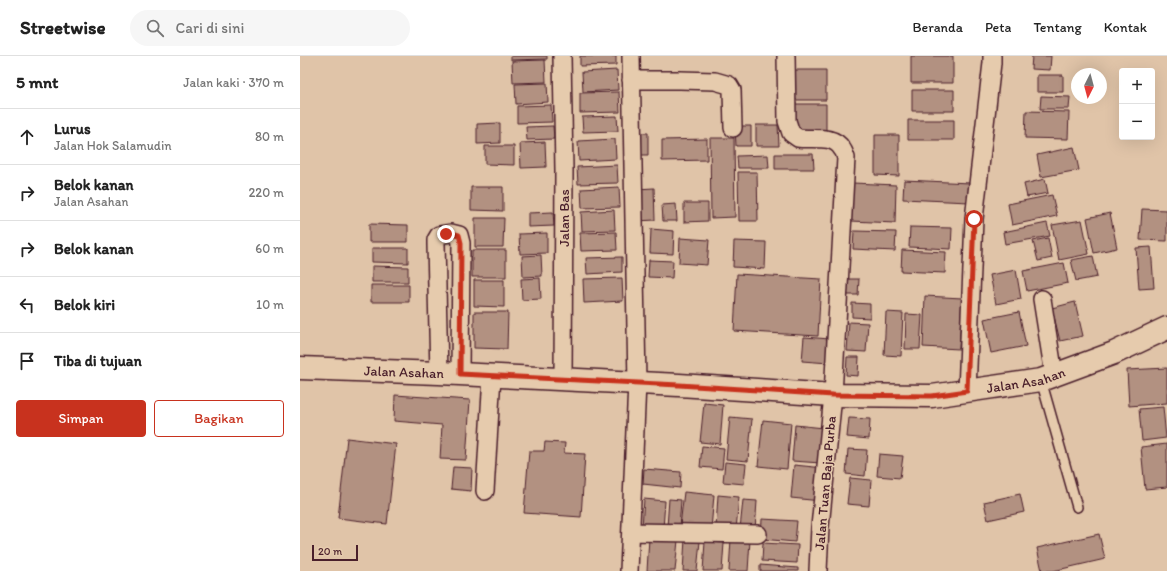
<!DOCTYPE html>
<html lang="id">
<meta charset="utf-8">
<style>
body{margin:0;font-family:Itim,sans-serif;background:#f6f6f6;color:#222}
.controls{position:absolute;right:12px;top:12px;display:grid;overflow:hidden;border-radius:4px;box-shadow:0 4px 16px #0002}
.controls button{width:36px;height:36px;display:grid;place-items:center;padding:0;border:0;border-bottom:1px solid #e0e0e0;background:#fff;color:#222;font:20px sans-serif}
.compass{position:absolute;left:771px;top:12px;width:36px;height:36px;border-radius:50%;background:#fff;box-shadow:0 4px 16px #0002;rotate:186deg}
.scale{position:absolute;left:12px;bottom:10px;width:46px;box-sizing:border-box;padding-left:4px;border:2px solid #4a1f2b;border-top:0;font-size:11px;line-height:14px;white-space:nowrap;color:#4a1f2b;-webkit-text-stroke:3px #e6cbad;paint-order:stroke}
.stop{position:absolute;width:12px;height:12px;margin:-9px;border:3px solid #c8321e;border-radius:50%;background:#fff}
.stop.end{background:#c8321e;border-color:#fff;box-shadow:0 1px 4px #0008}
.list{margin:0;padding:0;list-style:none}
h2{display:flex;justify-content:space-between;align-items:center;height:52px;margin:0;padding:0 16px;font-size:17px}
h2 small{font-size:13px;font-weight:400;color:#767676}
.list li{display:grid;grid-template-columns:26px 1fr auto;gap:12px;align-items:center;box-sizing:border-box;height:56px;padding:0 16px;border-top:1px solid #e0e0e0}
.list b{display:block;font-size:15px;white-space:nowrap}
.list p{margin:0;font-size:13px;white-space:nowrap;color:#767676}
.list em{font-size:13px;font-style:normal;color:#767676}
.actions{display:flex;gap:8px;padding:12px 16px}
.actions a{flex:1;padding:9px 0;border:1px solid #c8321e;border-radius:4px;text-align:center;font-size:14px;color:#c8321e}
.actions .main{background:#c8321e;color:#fff}
.icon{flex:none;width:22px;height:22px;fill:none;stroke:currentColor;stroke-width:2;stroke-linecap:round;stroke-linejoin:round}
.map{position:relative;flex:none;width:867px;height:515px;overflow:hidden}
header{display:flex;align-items:center;gap:24px;box-sizing:border-box;height:56px;padding:0 20px;background:#fff;border-bottom:1px solid #e0e0e0}
header strong{font-size:19px}
nav{display:flex;gap:22px;margin-inline-start:auto;font-size:14px}
.search{width:280px;height:36px;background:#f6f6f6;display:flex;align-items:center;gap:10px;box-sizing:border-box;padding:0 14px;border-radius:22px;color:#767676;font-size:15px}
main{display:flex}
aside{flex:1;background:#fff}
.map>svg:first-child{display:block}
</style>
<header>
<strong>Streetwise</strong>
<div class="search"><svg class="icon" aria-label="search" viewBox="0 0 24 24"><circle cx="10" cy="10" r="6"/><path d="M15 15l6 6"/></svg>Cari di sini</div>
<nav><a>Beranda</a><a>Peta</a><a>Tentang</a><a>Kontak</a></nav>
</header>
<main>
<aside>
<h2>5 mnt<small>Jalan kaki · 370 m</small></h2>
<ul class="list">
<li><svg class="icon" aria-label="ahead" viewBox="0 0 24 24"><path d="M12 20V5M6 11l6-6 6 6"/></svg><div><b>Lurus</b><p>Jalan Hok Salamudin</p></div><em>80 m</em></li>
<li><svg class="icon" aria-label="right" viewBox="0 0 24 24"><path d="M7 20v-9h11M14 6l5 5-5 5"/></svg><div><b>Belok kanan</b><p>Jalan Asahan</p></div><em>220 m</em></li>
<li><svg class="icon" aria-label="right" viewBox="0 0 24 24"><path d="M7 20v-9h11M14 6l5 5-5 5"/></svg><div><b>Belok kanan</b></div><em>60 m</em></li>
<li><svg class="icon" aria-label="left" viewBox="0 0 24 24"><path d="M17 20v-9H6M10 6l-5 5 5 5"/></svg><div><b>Belok kiri</b></div><em>10 m</em></li>
<li><svg class="icon" aria-label="arrive" viewBox="0 0 24 24"><path d="M6 21V4h12l-3 4 3 4H6"/></svg><div><b>Tiba di tujuan</b></div></li>
</ul>
<div class="actions"><a class="main">Simpan</a><a>Bagikan</a></div>
</aside>
<div class="map">
<svg width="867" height="515" viewBox="0 0 867 515">
<rect width="100%" height="100%" fill="#e0c4a8"/>
<filter id="ink" filterUnits="userSpaceOnUse"><feTurbulence type="fractalNoise" baseFrequency=".025" numOctaves="2"/><feDisplacementMap in="SourceGraphic" scale="8" xChannelSelector="R" yChannelSelector="G"/><feConvolveMatrix kernelMatrix="1 2 1 2 8 2 1 2 1" color-interpolation-filters="sRGB"/></filter>
<g filter="url(#ink)">
<path fill="#b29181" stroke="#4a1f2b" d="M211,0H247V3L211,4Z
M280,0H316V9L280,10Z
M611,0H653V27H611Z
M732,0H751L750,14L731,13Z
M245,4L246,26L213,27L212,5Z
M317,14L318,34L283,36L282,16Z
M495,14H526V44H495Z
M737,19H763V36H737Z
M247,27L248,46L216,48L215,28Z
M612,34H654V55H612Z
M319,36L320,56L280,57V37Z
M741,40L770,41L769,53H740Z
M494,48H526V75H494Z
M251,49L252,66L217,67V50Z
M726,55L769,56L768,83L725,82Z
M317,60L318,75L283,76L282,61Z
M608,64H654V84H608Z
M200,67V87L177,88V68Z
M456,69H478L479,90H456Z
M253,70L254,83L227,84L226,71Z
M435,70H451V90H436Z
M337,77H348V99H337Z
M575,79H599V120L575,119Z
M410,82H434L435,161L411,162Z
M315,83L316,103L279,105L278,85Z
M407,83V104L362,105V84Z
M245,86L246,111L221,112L220,87Z
M185,90H214V109L185,108Z
M774,91L779,114L741,121L737,99Z
M475,98H513L514,113H475Z
M468,99L469,112H438L437,100Z
M317,109L318,127L278,128L277,111Z
M438,116H457L458,165H439Z
M745,123L748,137L727,141L724,128Z
M604,124L670,127L669,146L603,143Z
M553,127L596,129L595,167L551,165Z
M171,131H203V155L171,154Z
M319,131L320,151L282,152L281,133Z
M354,132L355,164L337,165V133Z
M752,139L757,160L712,169L708,148Z
M384,147H408V165L384,166Z
M376,148L377,165H363L362,149Z
M842,153L867,154V185L840,184Z
M314,154L315,174L282,175L281,156Z
M253,156L254,170L228,171V157Z
M810,157L817,192L794,197L787,162Z
M175,162H204L203,191H175Z
M782,164L789,198L759,204L752,169Z
M747,167L750,180L705,188L703,176Z
M69,168L108,169V186H69Z
M610,171L652,172L651,193L609,191Z
M351,173L374,175L373,198L350,197Z
M554,175L596,176L595,195L553,193Z
M316,176L317,194L281,195L280,177Z
M247,177V197L220,198L219,178Z
M380,182L409,184L407,209L379,207Z
M748,182L752,202L738,205L733,185Z
M434,185L466,186L465,213L433,211Z
M851,191L854,232L839,233L836,192Z
M72,192H108V207L72,206Z
M172,194H206V221H172Z
M602,194L646,196L645,217L601,215Z
M241,199L242,220L223,221L222,200Z
M793,200L797,221L776,225L771,204Z
M322,201V216L287,218L286,202Z
M349,204L373,205L372,222L348,221Z
M764,207L768,227L727,235L723,215Z
M72,210L108,211V226H72Z
M716,214L721,243L696,248L690,219Z
M437,218L521,223L518,280L434,275Z
M240,222L241,243L222,244L221,223Z
M322,222L323,245L284,247L283,223Z
M546,223H559L558,239H546Z
M174,224H204V251L174,250Z
M71,229H109V246H71Z
M625,240L662,242L659,293L623,291Z
M775,246L783,280L760,285L752,252Z
M552,247L570,248V262L552,261Z
M174,256H208L207,293L174,292Z
M586,256L603,257L601,300L584,299Z
M719,256L726,290L691,297L684,263Z
M606,258L622,259L620,293H605Z
M549,266L568,267L566,296L547,295Z
M504,281L530,283L529,307L502,305Z
M547,301H559L558,320L546,319Z
M867,312V347L829,350L827,314Z
M95,339L170,344L166,404L140,403L142,369L94,365Z
M404,347L423,349L420,388L400,386Z
M863,351L866,382L842,385L839,353Z
M430,361L452,363L448,405L426,403Z
M549,362L570,363L569,383L547,381Z
M463,364L491,367L487,413L458,410Z
M495,369L524,372L521,407L492,405Z
M47,382L96,388L87,468L38,462Z
M245,386L265,387L264,397L285,398L281,461L224,457L229,395H244Z
M867,388V431L845,433L841,391Z
M402,390L424,392L422,413L400,411Z
M548,393L567,394L565,420L546,418Z
M579,398L603,400L600,422L577,420Z
M425,406L446,408L444,428L423,426Z
M494,409L524,412L521,445L491,442Z
M153,411L172,412L171,435L151,433Z
M344,413L381,416L380,432L343,428Z
M550,422L571,424L569,450L547,448Z
M384,436L414,439L411,473L380,470Z
M720,438L724,456L688,464L684,446Z
M418,439L439,441L436,474L416,472Z
M344,443L365,445L363,473L342,471Z
M369,443L381,444L379,472L367,471Z
M443,444L457,445L455,474L440,473Z
M462,463L497,465L495,486L461,483Z
M799,478L805,503L753,515H742L737,492Z
M349,482L378,484L375,515H347Z
M385,483L400,485L397,515H383Z
M431,483L450,484L448,515H429Z
M405,486L424,487L422,515H403Z
M463,487L498,489L497,507L462,505Z
M460,509L498,512V515H460Z"/>
<g fill="none" stroke-linecap="round" stroke-linejoin="round">
<g stroke="#4a1f2b" stroke-width="12">
<path id="service" d="M741,324L777,451"/>
</g>
<g stroke="#4a1f2b" stroke-width="20">
<path id="minor" d="M262,0L264,114L263,323
M486,0L487,65L491,77L498,82C511,84 534,78 542,93C544,95 545,99 546,102L533,339L520,471L518,515
M331,24H380L415,25L429,29L432,34L433,72
M742,243L754,319
M139,317L136,188V184L139,179L151,177L159,179L161,187L160,318
M667,335L674,163L692,7V0
M185,435L192,320
M331,476L458,478
M329,515L337,327L331,0"/>
</g>
<g stroke="#4a1f2b" stroke-width="25">
<g id="primary">
<path id="s1" d="M0,312L139,317L379,329L533,339L632,340L741,324L814,297L867,272"/>
</g>
</g>
<use href="#service" stroke="#e6cbad" stroke-width="9"/>
<use href="#minor" stroke="#e6cbad" stroke-width="17"/>
<use href="#primary" stroke="#e6cbad" stroke-width="22"/>
</g>
</g>
<g fill="none" stroke-linecap="round" stroke-linejoin="round" filter="url(#ink)">
<path stroke="#c8321e" stroke-width="5" d="M146,178L151,177L159,179L161,187L160,318L379,329L533,339L632,340L667,335L674,163"/>
</g>
<g text-anchor="middle" stroke-width="3" stroke-linejoin="round" paint-order="stroke">
<g font-size="14" fill="#4a1f2b" stroke="#e6cbad">
<text transform="translate(264 162) rotate(-90)" y="5">Jalan Bas</text>
<text dy="5" stroke="none"><textPath href="#s1" startOffset="104">Jalan Asahan</textPath></text>
<text dy="5" stroke="none"><textPath href="#s1" startOffset="728">Jalan Asahan</textPath></text>
<text transform="translate(525 427) rotate(-85)" y="5">Jalan Tuan Baja Purba</text>
</g>
</g>
</svg>
<div class="controls">
<button>+</button>
<button>−</button>
</div>
<svg class="compass" viewBox="-18 -18 36 36"><path d="M0-13l5 13h-10z" fill="#e53935"/><path d="M0 13l5-13h-10z" fill="#767676"/></svg>
<div class="scale">20 m</div>
<div class="stop" style="left:674px;top:163px"></div>
<div class="stop end" style="left:146px;top:178px"></div>
</div>
</main>
